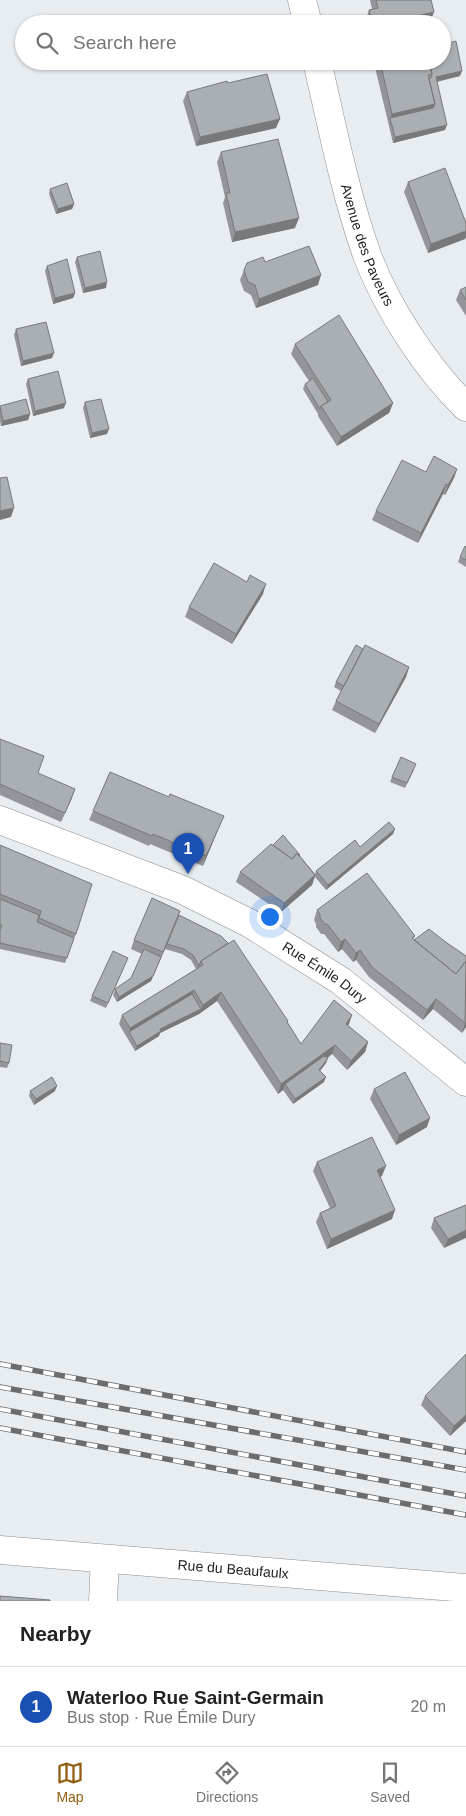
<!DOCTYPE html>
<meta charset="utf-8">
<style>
body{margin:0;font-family:Helvetica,sans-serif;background:#f6f6f6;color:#222}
.you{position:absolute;left:269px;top:916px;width:18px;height:18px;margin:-12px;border:4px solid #fff;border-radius:50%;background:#1a73e8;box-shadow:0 0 0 8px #1a73e833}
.badge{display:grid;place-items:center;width:32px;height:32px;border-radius:50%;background:#925e11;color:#fff;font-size:16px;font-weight:700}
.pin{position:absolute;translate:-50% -41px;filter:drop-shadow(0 1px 2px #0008)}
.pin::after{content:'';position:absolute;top:26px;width:18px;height:15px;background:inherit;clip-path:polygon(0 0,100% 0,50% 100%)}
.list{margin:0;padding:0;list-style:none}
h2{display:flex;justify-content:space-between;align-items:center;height:65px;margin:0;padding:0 20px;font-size:21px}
h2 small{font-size:16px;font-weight:400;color:#767676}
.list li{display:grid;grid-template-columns:32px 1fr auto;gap:15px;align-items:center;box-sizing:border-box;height:80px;padding:0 20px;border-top:1px solid #e0e0e0}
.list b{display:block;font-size:19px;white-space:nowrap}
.list p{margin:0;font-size:16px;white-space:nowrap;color:#767676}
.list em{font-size:16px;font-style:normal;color:#767676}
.icon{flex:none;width:28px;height:28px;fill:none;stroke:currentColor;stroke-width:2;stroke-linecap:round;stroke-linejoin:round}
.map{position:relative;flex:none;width:466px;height:1601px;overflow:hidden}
.search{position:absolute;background:#fff;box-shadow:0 1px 4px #0004;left:15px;right:15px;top:15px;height:55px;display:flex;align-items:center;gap:12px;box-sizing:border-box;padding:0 18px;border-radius:28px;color:#767676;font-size:19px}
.sheet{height:145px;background:#fff}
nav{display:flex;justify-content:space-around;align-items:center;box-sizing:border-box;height:70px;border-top:1px solid #e0e0e0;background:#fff;font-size:14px;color:#767676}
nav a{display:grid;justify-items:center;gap:2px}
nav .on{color:#925e11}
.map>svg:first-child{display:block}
</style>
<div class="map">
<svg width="466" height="1601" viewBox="0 0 466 1601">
<rect width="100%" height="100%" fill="#e8edf2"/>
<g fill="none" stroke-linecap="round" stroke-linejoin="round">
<g stroke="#898e92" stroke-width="29">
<g id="minor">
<path d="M302,0L308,24"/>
<path id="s1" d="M317,61C332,126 345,193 367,255C387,308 426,368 466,407"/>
<path id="s2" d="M0,820L183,890L249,923L341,981L466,1082"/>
<path id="s3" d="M0,1550L466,1588"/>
<path d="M103,1601L105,1559"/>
</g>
</g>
<use href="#minor" stroke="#fff" stroke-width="28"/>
<g stroke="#696d6f" stroke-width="5.5">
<path id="rail" d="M0,1364L466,1452
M0,1387L466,1470
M0,1409L466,1496
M0,1428L466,1515"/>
</g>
<use href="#rail" stroke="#fff" stroke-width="4" stroke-dasharray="11" stroke-linecap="butt"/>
</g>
<path fill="#92969a" d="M370,0H431L434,12L430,21L421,24H367L366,19L369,10L372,9Z
M375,61H442L460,76L437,82L445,130L393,143L374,63Z
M228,83L276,128L196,146L183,101L187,92Z
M221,152L295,228L232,242L223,203L225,197L217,162Z
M408,182L466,223V237L465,239L428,253L404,192Z
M50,189L74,204L72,209L56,214L49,194Z
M77,257L106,288L83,293L75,262Z
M265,262L318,285L256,308L251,295L244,291L240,280L244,270Z
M47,266L75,293L73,298L53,304L45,271Z
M466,287V316L456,300L460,290Z
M16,329L52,358L21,366L14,335Z
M295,344L393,403L389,413L337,446L318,416V414L303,389L305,384L309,381L291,354Z
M28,379L64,408L33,416L26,384Z
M85,402L107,434L90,438L83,408Z
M0,406L30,414L28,420L1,426L0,421Z
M457,469L454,478L445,495L443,494L418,543L372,520L376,511L426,472Z
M466,547V567L458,562L460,557Z
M247,582L263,594L232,644L185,617L189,607Z
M363,649L409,667L406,677L375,733L332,710L336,701L341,691L334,687L336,682Z
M0,739L38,773L72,798L61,822L0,795Z
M414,770L405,788L390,782L392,777Z
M93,811L220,825L203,866L150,844L149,846L89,820Z
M393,834L326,890L315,877L312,885L281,912L236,882L240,872L300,856L315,874L316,871L360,847Z
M0,845L76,934L65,963L0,949Z
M317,910L415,936L413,939L447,943L466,956V1027L462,1033L433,1009L423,1020L369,977L356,960L353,962L342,949L338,952L324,934H321L316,927V924L314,920Z
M179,915L288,1021V1023L301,1044L352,1015L348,1026L368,1042L365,1052L347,1070L332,1054L328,1058L326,1063L320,1071L324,1082L293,1104L283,1090L278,1094L217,1001L199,1014L160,1033L159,1036L135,1051L119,1024L122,1015L196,969L191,960L182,954L165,949L166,947L151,981L117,1002L113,995L115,989L131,978L142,954L131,949L134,940Z
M128,958L106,1008L90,1001L92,996Z
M0,1043L9,1063L7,1068L0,1067Z
M374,1089L427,1127L396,1145L370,1099Z
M30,1091H55L34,1105L29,1096Z
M317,1162L382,1176L380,1177L392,1219L327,1249L316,1222L320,1213L330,1208L313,1171Z
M466,1205L444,1248L431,1228L434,1218Z
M425,1396L466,1421L450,1436L421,1405Z"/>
<path fill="#777a7d" d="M434,12L430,21L421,24H384Z
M462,71L460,76L434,82L436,77Z
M435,104L431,113L390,118L392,114Z
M280,119L276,128L196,146L200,137Z
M447,125L445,130L393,143L395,137Z
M74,204L72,209L56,214L58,209Z
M299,218L295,228L232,242L235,232Z
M466,231V237L465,239L428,253L431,244Z
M321,275L318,285L256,308L259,299Z
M107,282L106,288L83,293L85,288Z
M75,293L73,298L53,304L55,298Z
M54,353L52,358L21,366L23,361Z
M66,403L64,408L33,416L35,411Z
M393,403L389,413L337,446L341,437Z
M30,414L28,420L1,426L3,421Z
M109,429L107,434L90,438L92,433Z
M457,469L454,478L445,495L448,485Z
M446,484L443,494L418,543L421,533Z
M14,508L11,517L0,520V511Z
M266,584L263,594L232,644L236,634Z
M409,667L406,677L375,733L379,724Z
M75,789L72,798L61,822L65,813Z
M224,816L220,825L203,866L206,856Z
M395,829L393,834L326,890L328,885Z
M315,875L312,885L281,912L284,903Z
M180,911L177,921L151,981L117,1002L119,997L161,957Z
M345,939L342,949L338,952L341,942Z
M360,950L356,960L353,962L356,953Z
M194,990L191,999L129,1032L130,1028Z
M221,992L217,1001L199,1014L203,1005Z
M436,999L433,1009L423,1020L427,1010Z
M201,1009L199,1014L160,1033L159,1036L135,1051L137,1046L160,1029Z
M352,1015L349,1024L342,1033L346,1024Z
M466,1022V1027L462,1033L465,1023Z
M368,1042L365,1052L347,1070L351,1061Z
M335,1045L332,1054L287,1087L285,1084L283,1090L278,1094L281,1084Z
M328,1058L326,1063L317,1075L319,1070Z
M326,1077L324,1082L293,1104L295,1099Z
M57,1086L55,1091L34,1105L36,1099Z
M430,1118L427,1127L396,1145L399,1135Z
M386,1166L382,1176L374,1180L377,1170Z
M395,1210L392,1219L327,1249L331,1239Z
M466,1230V1238L444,1248L448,1239Z
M466,1415V1421L450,1436L454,1426Z"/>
<path fill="#aaafb3" stroke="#777a7d" d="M376,0H431L434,12L384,24H372L369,10L378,8Z
M456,41L462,71L436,77L447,125L395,137L390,118L433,108L435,104L429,79L431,78L432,74L429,61H442V45Z
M380,61H429L432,74L428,75L435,104L392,114Z
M267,74L280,119L200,137L187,92L227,81L228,83Z
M278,139L299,218L235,232L226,193H230L221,152Z
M445,168L466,223V231L431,244L408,182Z
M67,183L74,204L58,209L50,189Z
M309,246L321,275L259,299L255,285L248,282L244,270L247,263L263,257L265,262Z
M100,251L107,282L85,288L77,257Z
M67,259L75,293L55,298L47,266Z
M466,287V300L460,290Z
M339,315L393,403L341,437L321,406L331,400L295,344Z
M46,322L54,353L23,361L16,329Z
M58,371L66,403L35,411L28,379Z
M313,378L328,402L321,406L320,409L305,384Z
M26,399L30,414L3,421L0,406Z
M101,399L109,429L92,433L85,402Z
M434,456L457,469L448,485L446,484L421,533L376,511L402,460L426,472Z
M7,477L14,508L0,511V478Z
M465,546L466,547V560L460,557Z
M214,563L247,582L250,575L266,584L236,634L189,607Z
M356,645L363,649L344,686L336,682Z
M365,645L409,667L379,724L336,701Z
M0,739L44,756L38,773L75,789L65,813L0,784Z
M401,757L416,764L407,783L392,777Z
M110,772L169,797L170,794L224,816L206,856L153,834L152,836L93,811Z
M389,822L395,829L328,885L316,871L355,840L360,847Z
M283,835L300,855L299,856L297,853L292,859L273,845Z
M271,844L292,859L297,853L315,875L284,903L240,872Z
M0,845L92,884L76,934L39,918L41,911L0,894Z
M367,873L415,936L412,938L456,974L466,961L465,1023L436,999L427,1010L373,968L360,950L356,953L345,939L341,942L328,925L325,924L320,918V914L317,910Z
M152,898L180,911L163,952L134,940Z
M0,899L39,915L37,922L74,938L67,958L0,943V930L2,925H0Z
M179,915L221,936L228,943L201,961L199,966L193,955L184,949L167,944Z
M429,929L447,943L466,956V961L456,974L414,940Z
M234,940L288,1021L287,1022L301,1044L334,1000L352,1015L346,1024L368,1042L351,1061L335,1045L281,1084L221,992L203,1005L194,990L130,1028L122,1015L203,965L201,961Z
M144,949L161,957L153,976L119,997L115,989L131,978Z
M113,951L128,958L108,1003L92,996Z
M192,994L201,1009L160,1029L161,1031L137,1046L129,1032Z
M0,1043L12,1045L9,1063L0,1061Z
M324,1056L328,1058L319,1070L326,1077L295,1099L285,1084Z
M405,1072L430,1118L399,1135L374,1089Z
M52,1077L57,1086L36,1099L30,1091Z
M372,1137L386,1166L377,1170L395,1210L331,1239L320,1213L336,1206L317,1162Z
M466,1205V1230L448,1239L434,1218Z
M466,1354V1415L454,1426L425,1396Z
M0,1596L50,1600V1601H0Z"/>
<g text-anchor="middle" stroke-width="4" stroke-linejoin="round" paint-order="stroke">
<g font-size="14" fill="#1d1f20" stroke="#fff">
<text dy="5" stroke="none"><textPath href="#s1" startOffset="191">Avenue des Paveurs</textPath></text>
<text dy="5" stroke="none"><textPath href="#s2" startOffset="360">Rue Émile Dury</textPath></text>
<text dy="5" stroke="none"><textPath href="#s3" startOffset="234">Rue du Beaufaulx</textPath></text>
</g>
</g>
</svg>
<div class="you"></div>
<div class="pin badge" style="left:188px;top:874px;background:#1a4fb4">1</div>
<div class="search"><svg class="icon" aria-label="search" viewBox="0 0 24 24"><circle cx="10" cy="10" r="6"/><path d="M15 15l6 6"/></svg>Search here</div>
</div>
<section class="sheet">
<h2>Nearby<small></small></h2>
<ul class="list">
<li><span class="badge" style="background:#1a4fb4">1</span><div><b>Waterloo Rue Saint-Germain</b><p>Bus stop · Rue Émile Dury</p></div><em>20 m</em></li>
</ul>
</section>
<nav>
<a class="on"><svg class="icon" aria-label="map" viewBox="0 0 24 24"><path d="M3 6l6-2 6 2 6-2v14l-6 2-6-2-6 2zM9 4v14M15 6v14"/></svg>Map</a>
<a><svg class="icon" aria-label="directions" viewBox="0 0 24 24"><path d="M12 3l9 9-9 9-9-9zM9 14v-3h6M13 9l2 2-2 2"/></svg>Directions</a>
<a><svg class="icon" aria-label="saved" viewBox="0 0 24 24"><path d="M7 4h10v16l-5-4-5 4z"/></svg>Saved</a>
</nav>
